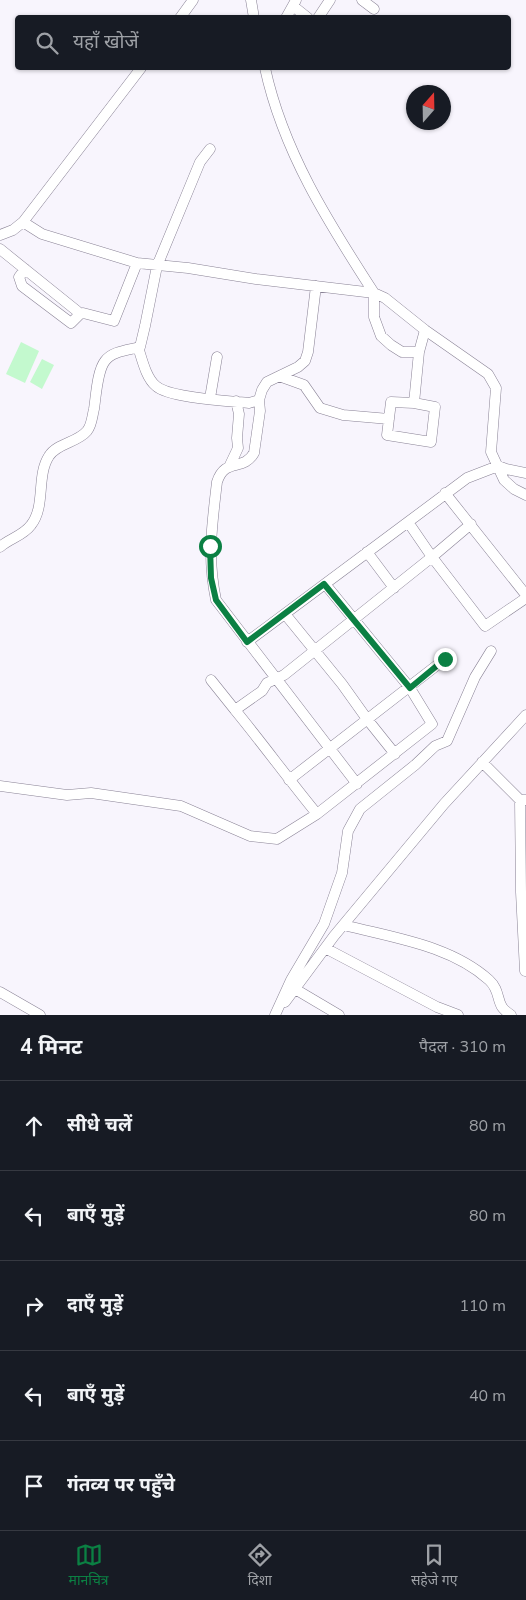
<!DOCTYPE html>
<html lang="hi">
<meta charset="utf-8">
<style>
body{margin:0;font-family:"Nunito Sans","Noto Sans Devanagari",sans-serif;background:#20242c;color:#f1f3f6}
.compass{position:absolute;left:406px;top:85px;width:45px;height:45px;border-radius:50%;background:#171b24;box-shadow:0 1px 4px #0004;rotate:20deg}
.stop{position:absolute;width:15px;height:15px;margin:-11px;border:4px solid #0b8043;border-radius:50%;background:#fff}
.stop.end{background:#0b8043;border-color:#fff;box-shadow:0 1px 5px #0008}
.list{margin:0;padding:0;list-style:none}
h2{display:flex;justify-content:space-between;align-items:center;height:65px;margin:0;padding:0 20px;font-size:21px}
h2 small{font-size:16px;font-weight:400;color:#9ea1a6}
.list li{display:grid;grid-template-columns:32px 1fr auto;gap:15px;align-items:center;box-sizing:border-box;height:90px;padding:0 20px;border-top:1px solid #363941}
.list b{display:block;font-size:19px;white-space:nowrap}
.list em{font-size:16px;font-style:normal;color:#9ea1a6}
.icon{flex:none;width:28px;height:28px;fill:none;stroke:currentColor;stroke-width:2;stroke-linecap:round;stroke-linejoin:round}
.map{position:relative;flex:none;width:526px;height:1015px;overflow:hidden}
.search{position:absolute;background:#171b24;box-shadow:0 1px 4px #0004;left:15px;right:15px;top:15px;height:55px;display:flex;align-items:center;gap:12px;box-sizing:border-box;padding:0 18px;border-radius:5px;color:#9ea1a6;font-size:19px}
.sheet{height:515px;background:#171b24}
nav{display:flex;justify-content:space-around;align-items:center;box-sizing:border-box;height:70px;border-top:1px solid #363941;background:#171b24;font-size:14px;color:#9ea1a6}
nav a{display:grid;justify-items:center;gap:2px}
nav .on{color:#0b8043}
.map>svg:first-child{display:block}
</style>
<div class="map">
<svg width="526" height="1015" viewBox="0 0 526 1015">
<rect width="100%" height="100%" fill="#f8f5fd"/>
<path fill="#c3f9ce" d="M21,342L39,351L25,383L6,374Z
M42,359L54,365L42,389L30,382Z"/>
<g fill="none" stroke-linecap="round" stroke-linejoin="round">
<g stroke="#898295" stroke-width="11">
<path id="minor" d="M251,0L254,18
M362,0L374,9
M293,6L308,18
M180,18L193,0
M286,18L296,0
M318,18L330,0
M265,68C283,151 328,222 374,293L385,298L425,330L488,374L496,388L491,452L504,480L514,489L526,495
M23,222L42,234L137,263L188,268L256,279L374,293V317L381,336L391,345L402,352H419
M0,235L13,230L23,222L141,68
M0,249L77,311L79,315L71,323L22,286L19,277L25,269
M83,313L114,321L137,263
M138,347C142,359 146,378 156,386C169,398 229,401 249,403L259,400L262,390L267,382L298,367L305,361L308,352L316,286
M279,376L304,385L320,408L343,415L389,419
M210,398L217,357
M259,400L260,411L254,453C243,472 225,457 217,482C212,525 207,557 216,600L357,784
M414,403L435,407L431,442L387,435L391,402L414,403L419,352L425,330
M229,467L238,448L237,438L239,414L236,401
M526,473L506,469L498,466L467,478L408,522L432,557L485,626L526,598
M445,493L526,595
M0,547C10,538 23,536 31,525C46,506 36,476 49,456C57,443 77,443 87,431C92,425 92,417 94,409C96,397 97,371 105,361C112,351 129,350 140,347L145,326L157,266L200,162L210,149
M367,552L394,588
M285,614L342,684L367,719L395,754
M247,642L408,522
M211,680L235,710L262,691L267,683L284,675L432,557L471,524
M482,762L520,800
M289,780L445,659
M0,786L67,795L91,793L181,806L250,836L277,839L317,814C289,780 263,744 235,710
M317,814L432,724L410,688L325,584
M344,925C393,938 450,945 489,980C499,989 497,999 502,1007C504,1010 508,1013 511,1015
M325,948L437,1007L458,1015
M525,971L521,892L520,800H526
M295,989L339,1015
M0,992L40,1015
M285,1002L334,936L444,804L526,715
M275,1015L291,980L324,924L342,873L348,831L360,809L415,765L435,746L447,741L475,677L491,651"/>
</g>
<use href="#minor" stroke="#fff" stroke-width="10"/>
</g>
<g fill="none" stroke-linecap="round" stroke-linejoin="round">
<path stroke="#0b8043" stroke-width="6" d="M210,546L211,578L216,600L247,642L324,584L410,688L445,659"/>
</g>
</svg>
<svg class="compass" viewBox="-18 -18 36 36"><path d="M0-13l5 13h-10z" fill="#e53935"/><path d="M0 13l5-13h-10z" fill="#9ea1a6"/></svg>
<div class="stop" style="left:210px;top:546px"></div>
<div class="stop end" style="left:445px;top:659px"></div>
<div class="search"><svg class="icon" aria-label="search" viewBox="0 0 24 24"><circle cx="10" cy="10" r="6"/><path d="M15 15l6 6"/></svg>यहाँ खोजें</div>
</div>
<section class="sheet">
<h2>4 मिनट<small>पैदल · 310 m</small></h2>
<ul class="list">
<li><svg class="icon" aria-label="ahead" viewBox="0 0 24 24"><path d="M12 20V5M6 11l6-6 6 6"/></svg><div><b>सीधे चलें</b></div><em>80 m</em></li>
<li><svg class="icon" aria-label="left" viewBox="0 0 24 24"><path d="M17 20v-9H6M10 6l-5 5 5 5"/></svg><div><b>बाएँ मुड़ें</b></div><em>80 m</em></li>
<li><svg class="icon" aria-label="right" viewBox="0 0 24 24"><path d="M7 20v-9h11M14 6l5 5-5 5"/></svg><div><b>दाएँ मुड़ें</b></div><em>110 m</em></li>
<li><svg class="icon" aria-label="left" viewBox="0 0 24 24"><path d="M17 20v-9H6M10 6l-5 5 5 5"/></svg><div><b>बाएँ मुड़ें</b></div><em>40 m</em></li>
<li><svg class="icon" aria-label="arrive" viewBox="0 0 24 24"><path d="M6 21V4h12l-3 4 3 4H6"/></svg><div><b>गंतव्य पर पहुँचे</b></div></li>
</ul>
</section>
<nav>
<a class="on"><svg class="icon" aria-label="map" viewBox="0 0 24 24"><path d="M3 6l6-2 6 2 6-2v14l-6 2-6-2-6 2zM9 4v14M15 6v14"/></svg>मानचित्र</a>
<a><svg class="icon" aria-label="directions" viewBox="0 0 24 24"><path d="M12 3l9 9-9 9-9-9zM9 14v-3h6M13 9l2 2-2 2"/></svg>दिशा</a>
<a><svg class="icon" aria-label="saved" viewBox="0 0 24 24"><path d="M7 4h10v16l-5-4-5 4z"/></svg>सहेजे गए</a>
</nav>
